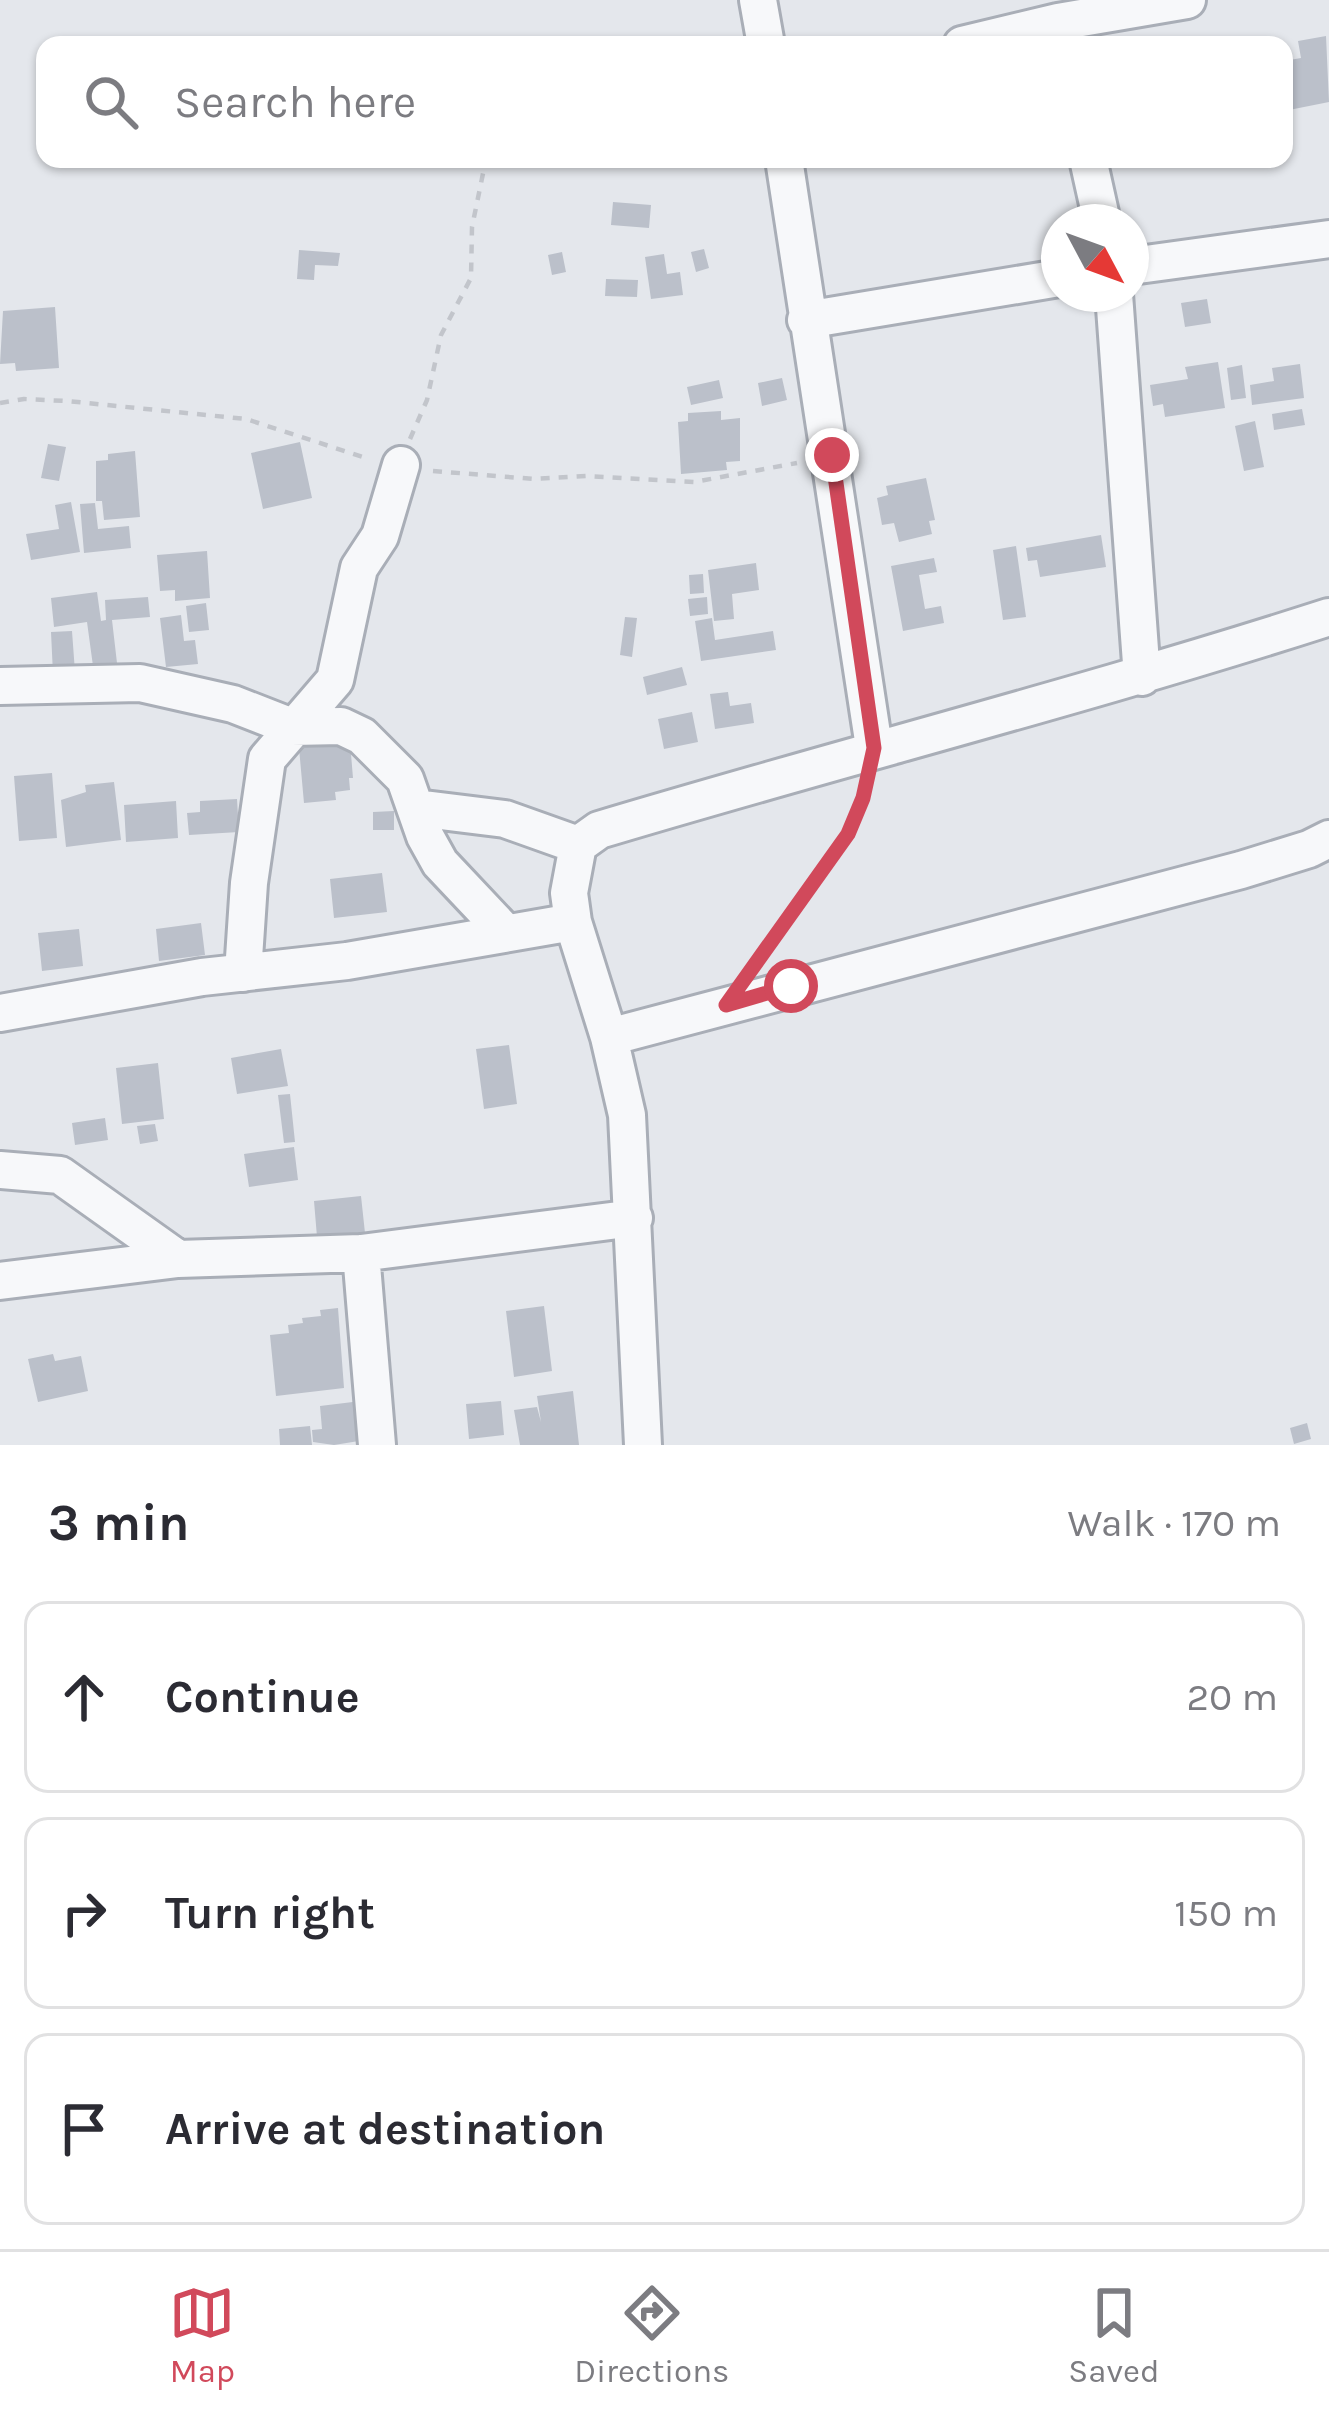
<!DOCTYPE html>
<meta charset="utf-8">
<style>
body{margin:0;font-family:Karla,sans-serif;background:#f7f7f7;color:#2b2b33}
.compass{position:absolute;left:1041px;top:204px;width:108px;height:108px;border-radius:50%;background:#fff;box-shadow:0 3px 9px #0004;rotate:131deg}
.stop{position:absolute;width:36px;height:36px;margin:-27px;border:9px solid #d1495b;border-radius:50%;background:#fff}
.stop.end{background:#d1495b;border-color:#fff;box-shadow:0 3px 12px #0008}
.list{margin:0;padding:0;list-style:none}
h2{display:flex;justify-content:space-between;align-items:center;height:156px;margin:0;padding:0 48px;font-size:51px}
h2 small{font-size:39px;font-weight:400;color:#7c7c81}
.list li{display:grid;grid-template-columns:78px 1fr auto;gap:36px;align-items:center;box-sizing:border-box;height:192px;margin:0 24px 24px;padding:0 24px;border:3px solid #e1e1e2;border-radius:24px}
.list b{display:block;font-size:45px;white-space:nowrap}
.list em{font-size:39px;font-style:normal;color:#7c7c81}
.icon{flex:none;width:66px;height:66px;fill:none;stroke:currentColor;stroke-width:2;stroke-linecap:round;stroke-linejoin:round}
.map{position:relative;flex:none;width:1329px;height:1445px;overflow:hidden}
.search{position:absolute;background:#fff;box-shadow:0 3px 9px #0004;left:36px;right:36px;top:36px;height:132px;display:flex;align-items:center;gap:30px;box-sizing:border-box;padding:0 42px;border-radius:24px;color:#7c7c81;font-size:45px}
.sheet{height:804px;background:#fff}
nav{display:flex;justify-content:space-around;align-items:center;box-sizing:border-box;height:168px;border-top:3px solid #e1e1e2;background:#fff;font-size:33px;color:#7c7c81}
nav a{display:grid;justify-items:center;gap:6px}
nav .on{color:#d1495b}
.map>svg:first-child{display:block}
</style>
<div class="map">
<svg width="1329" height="1445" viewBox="0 0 1329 1445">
<rect width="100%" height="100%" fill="#e4e7ec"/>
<path fill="#bbc0ca" d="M1326,36L1329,102L1284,111V61L1301,58L1298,41Z
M613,202L651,205L649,228L611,225Z
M704,249L709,268L696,272L691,252Z
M299,250L340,253L338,266L315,265L314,280L297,279Z
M562,252L566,272L552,275L548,255Z
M664,254L667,274L680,272L683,295L651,299L645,257Z
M606,279L638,280L637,297L605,296Z
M1207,299L1211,323L1185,327L1181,303Z
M55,307L59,368L16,371L15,363L0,364L3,311Z
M1218,362L1225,408L1165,417L1163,404L1153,406L1150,385L1188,379L1185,367Z
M1300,364L1304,398L1252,405L1250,385L1274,381L1272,368Z
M1242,365L1246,398L1231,400L1227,368Z
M782,378L787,400L762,406L758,383Z
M719,380L723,398L691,405L687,387Z
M1302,409L1305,425L1274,430L1272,414Z
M721,411V420L740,418V461L726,462L727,470L681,474L678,422L688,421V413Z
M1255,421L1264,467L1244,471L1235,426Z
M300,442L312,498L263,509L251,453Z
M48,444L66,447L59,481L41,478Z
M135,451L140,517L104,520L102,501H96V461L108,460V454Z
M926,478L935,520L929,521L932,534L899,542L894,523L882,525L877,498L888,495L886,486Z
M71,502L80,552L31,560L26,534L59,529L55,505Z
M95,503L98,529L129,526L131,548L84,553L80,504Z
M1101,535L1106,567L1040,577L1037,560L1028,561L1026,548Z
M1016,546L1026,617L1003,620L993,550Z
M207,551L210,598L175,601V590L160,591L157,555Z
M934,558L937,572L919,575L925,609L941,606L944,623L903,631L891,566Z
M756,563L759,590L732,594L734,619L714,621L708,570Z
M703,574L704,593L690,594L689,575Z
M97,592L101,621L106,620L105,600L148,597L150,617L112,620L117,663L93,666L87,622L54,627L51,598Z
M707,597L708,614L690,616L688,599Z
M206,603L209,630L189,632L186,606Z
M181,615L184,641L195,640L198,664L166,667L160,618Z
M625,617L637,618L632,657L620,655Z
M712,618L715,640L773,631L776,650L701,661L695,621Z
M72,631L75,672L53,674L51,632Z
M682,667L687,685L647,695L643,677Z
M728,692L730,706L751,703L754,723L715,729L710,694Z
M692,712L698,742L664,749L658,719Z
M298,737L350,742L353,778H349L350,790L335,792L336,800L304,803Z
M52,773L57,838L19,841L14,776Z
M114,782L121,840L66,847L61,800L86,792L85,785Z
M237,799L239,832L189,835L187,813L200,812V801Z
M176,801L178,838L126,842L124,805Z
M394,811V830H373V812Z
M382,873L387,912L334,918L330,879Z
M201,923L205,955L159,961L156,929Z
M79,929L83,966L42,971L38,933Z
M509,1045L517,1104L484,1109L476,1049Z
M281,1049L288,1086L237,1094L231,1058Z
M158,1063L164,1119L122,1124L116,1068Z
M290,1094L295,1142L284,1143L278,1095Z
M105,1118L108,1140L75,1145L72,1123Z
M155,1124L158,1141L140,1144L137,1126Z
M294,1147L298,1180L249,1187L244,1154Z
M361,1196L365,1233L317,1237L314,1201Z
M544,1306L552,1371L514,1377L506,1311Z
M338,1308L344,1388L276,1396L270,1335L289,1333L288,1325L303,1323L302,1318L321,1316L320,1310Z
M53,1354L55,1361L81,1356L88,1391L38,1402L28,1359Z
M573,1391L579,1445H520L514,1410L537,1407L541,1422L537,1396Z
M361,1401L365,1440L334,1445L313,1442L312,1430L322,1429L320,1406Z
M501,1401L504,1435L469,1439L466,1404Z
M1307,1423L1311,1439L1294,1444L1290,1428Z
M310,1426L312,1445H280L279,1429Z"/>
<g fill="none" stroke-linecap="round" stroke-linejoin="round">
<g stroke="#a9aeb7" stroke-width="42">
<path id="minor" d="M758,0L766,45
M962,45L1058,22L1187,0
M784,159L874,747
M1088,159L1102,222
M1131,266L1329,239
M1114,294L1142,677
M806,320L1059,278
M0,686L140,683L233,704L292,727L341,726L362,736L405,779L425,836L440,863L506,933
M416,808L505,819L578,845
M243,973L249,883L267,759L335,680L359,568L380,536L401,465
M0,1013L202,977L347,961L573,922
M609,1037L1241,870L1309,849L1329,839
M0,1170L60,1175L178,1259
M361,1253L377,1445
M0,1281L178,1259L361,1253L634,1218
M643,1445L627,1115L609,1037L573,922L569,893L578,845L599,830C842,757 1087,695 1329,617"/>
</g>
<path stroke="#c2c5cb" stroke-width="4.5" stroke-dasharray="9 9" stroke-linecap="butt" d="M0,403L24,399L67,401L246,419L369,459
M410,439L427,400L441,335L471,278L472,227L486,159
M433,471L534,479L586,476L694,482L797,463
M753,965L847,834L865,788"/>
<use href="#minor" stroke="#f7f8fa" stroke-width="36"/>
</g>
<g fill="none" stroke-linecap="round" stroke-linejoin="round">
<path stroke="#d1495b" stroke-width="15" d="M791,986L726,1005L848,834L863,798L874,748L832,455"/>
</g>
</svg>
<svg class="compass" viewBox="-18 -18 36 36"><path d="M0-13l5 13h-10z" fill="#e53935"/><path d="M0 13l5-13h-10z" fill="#7c7c81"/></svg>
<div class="stop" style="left:791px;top:986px"></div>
<div class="stop end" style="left:832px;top:455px"></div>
<div class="search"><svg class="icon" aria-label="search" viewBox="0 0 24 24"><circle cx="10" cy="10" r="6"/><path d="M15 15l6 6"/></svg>Search here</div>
</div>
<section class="sheet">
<h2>3 min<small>Walk · 170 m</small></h2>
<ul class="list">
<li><svg class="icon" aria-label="ahead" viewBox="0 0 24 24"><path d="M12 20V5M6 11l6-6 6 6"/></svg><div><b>Continue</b></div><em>20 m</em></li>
<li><svg class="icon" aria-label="right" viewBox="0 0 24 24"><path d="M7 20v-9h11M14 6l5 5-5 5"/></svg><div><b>Turn right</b></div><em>150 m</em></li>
<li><svg class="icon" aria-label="arrive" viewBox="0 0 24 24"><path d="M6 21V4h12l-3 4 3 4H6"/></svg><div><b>Arrive at destination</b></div></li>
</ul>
</section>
<nav>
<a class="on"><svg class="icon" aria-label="map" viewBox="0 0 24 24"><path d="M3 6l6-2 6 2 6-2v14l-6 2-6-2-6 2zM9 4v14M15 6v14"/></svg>Map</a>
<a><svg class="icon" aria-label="directions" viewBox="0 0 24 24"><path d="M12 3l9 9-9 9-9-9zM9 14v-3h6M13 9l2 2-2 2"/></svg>Directions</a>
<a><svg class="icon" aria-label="saved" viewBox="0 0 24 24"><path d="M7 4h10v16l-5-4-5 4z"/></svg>Saved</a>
</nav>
